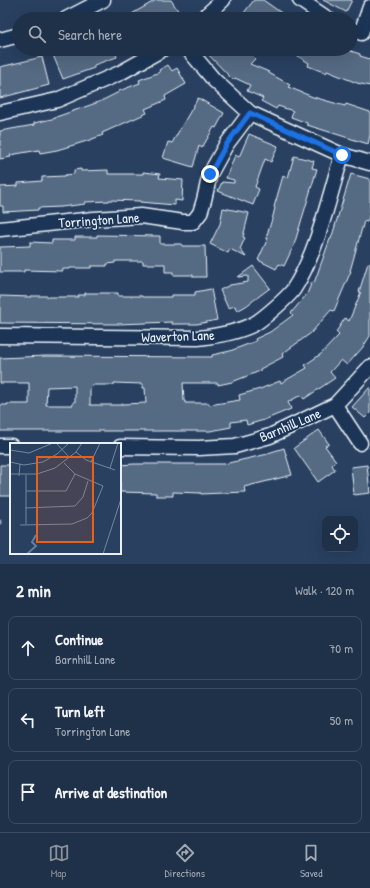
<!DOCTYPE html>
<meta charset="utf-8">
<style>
body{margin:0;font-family:"Patrick Hand",sans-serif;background:#2c3c53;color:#f1f3f6}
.controls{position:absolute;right:12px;bottom:12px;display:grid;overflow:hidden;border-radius:8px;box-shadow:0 4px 16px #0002}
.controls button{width:36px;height:36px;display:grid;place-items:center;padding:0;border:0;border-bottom:1px solid #3c4b61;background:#1f3049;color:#f1f3f6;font:20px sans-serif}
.stop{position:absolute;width:12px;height:12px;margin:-9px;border:3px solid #1a73e8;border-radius:50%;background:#fff}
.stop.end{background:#1a73e8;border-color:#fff;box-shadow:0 1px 4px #0008}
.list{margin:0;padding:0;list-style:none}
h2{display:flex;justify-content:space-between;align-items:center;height:52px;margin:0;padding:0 16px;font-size:17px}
h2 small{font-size:13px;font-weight:400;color:#a1a9b4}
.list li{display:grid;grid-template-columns:26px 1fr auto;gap:12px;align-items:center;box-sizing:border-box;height:64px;margin:0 8px 8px;padding:0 8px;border:1px solid #3c4b61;border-radius:8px}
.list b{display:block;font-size:15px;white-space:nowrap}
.list p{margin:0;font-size:13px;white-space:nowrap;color:#a1a9b4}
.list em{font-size:13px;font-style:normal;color:#a1a9b4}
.icon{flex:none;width:22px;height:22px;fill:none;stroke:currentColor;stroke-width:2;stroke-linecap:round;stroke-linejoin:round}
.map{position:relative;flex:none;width:370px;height:564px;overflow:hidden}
.search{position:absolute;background:#1f3049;box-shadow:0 4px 16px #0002;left:12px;right:12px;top:12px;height:44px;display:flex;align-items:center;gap:10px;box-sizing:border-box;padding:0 14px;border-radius:22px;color:#a1a9b4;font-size:15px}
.sheet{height:268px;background:#1f3049}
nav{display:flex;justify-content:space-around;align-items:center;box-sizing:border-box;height:56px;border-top:1px solid #3c4b61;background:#1f3049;font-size:11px;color:#a1a9b4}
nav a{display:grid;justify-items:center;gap:2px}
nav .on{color:#8c9099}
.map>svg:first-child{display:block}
</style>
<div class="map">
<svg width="370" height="564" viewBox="0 0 370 564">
<rect width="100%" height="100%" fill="#294061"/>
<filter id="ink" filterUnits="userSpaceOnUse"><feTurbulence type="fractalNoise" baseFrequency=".025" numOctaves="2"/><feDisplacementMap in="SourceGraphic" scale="8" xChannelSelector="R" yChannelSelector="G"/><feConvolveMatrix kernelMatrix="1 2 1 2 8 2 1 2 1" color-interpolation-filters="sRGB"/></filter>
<g filter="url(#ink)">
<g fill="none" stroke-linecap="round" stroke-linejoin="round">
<path stroke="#9dabbd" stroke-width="3" d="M0,521V523"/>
</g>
<path fill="#556a83" stroke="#e8f1f8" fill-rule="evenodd" d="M156,0H171L181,15L175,19H123Z
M254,0H263L290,19H239Z
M323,0H352L346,12Z
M68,49H114L117,57L94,65V68L63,79L53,55Z
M203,49H246L255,59L250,64L269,72V73L290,85L288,87L313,97L345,106L346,104L370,112V135L368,144L307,125V123L291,117L293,111L278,106L276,109L261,101L263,98L247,91L250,85L235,78L233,80Z
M286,49H345L360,54V56L370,59V86L357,83L327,71L326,73L308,66L309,63Z
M42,57L49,85L0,98V67Z
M168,65L172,71L177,68L186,84L165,96L166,100L145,109L147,113L102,133L103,135L87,141L57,150L40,153L39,150L10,155L11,157L0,159V131L34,125V123L56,118V117L99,102L119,92V91L140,83L139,80L160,72L159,70Z
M198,98L224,113L216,128L214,127L202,148L199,146L193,167L163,158L168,142L172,143Z
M249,134L278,146L271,162L265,159L255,187L259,189L253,205L218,191L222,182L234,183V180L226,178L235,155L239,157Z
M294,156L314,161L312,168L317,169L294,245L284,266L279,264L276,269L258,260L268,238H266L273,216L275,208L274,207L283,176L288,178Z
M81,169V171L108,170V174H143V172L160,174L159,178L183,180L182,201L175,200V205L140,202V201L109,200V201L85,202V204L61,207L38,208V210L3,212V206H0V187L18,186V183L42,181V177L65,176V175L74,174V170Z
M351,174L370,179V213L367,222L364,221L350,271H351L334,311L331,310L311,333L282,354L283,357L260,369V371L232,382L218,385V383H183L184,401H185V403H209V405L240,400L239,395L260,389L280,381L281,383L307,368L305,365L321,354L339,335L336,332L345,318L349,321L361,292H359L368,263H370V336L363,347L347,365L341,360L330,372L335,378L304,399L301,395L288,402L291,409L264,420L247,425L246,420L231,422V427L210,431H0V405H7V404H29V383H0V358L46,356L212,357V355L230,351L256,341L255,339L270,332L293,315L291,313L307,294L312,282L314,283L330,239H331ZM114,383L143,384V388H145L146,403L122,404V405H90V388L92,387V385H114ZM75,386V402H73V405H46L47,387Z
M223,208L249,213L243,237L245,238L240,249L246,257L230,249L228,253L210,244L220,224Z
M97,235L160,236V244H182V246H205L206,277H193V275H173V272H165V264H143V261H115V263L107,264V266H91V268H70V269H62V271L24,270V272H0V247L30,246V242L52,243V240H75V237H97Z
M253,266L270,288L246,306L237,311L235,306L228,308L220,290L230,285L248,282V276L238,277Z
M211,289L217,320L197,324H172V322L118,324L0,323V296L31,297V296H48V297H78V295H85V293H118V296H142V297H171V295H195V292Z
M370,387V413L365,418L352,407Z
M319,430L329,444L325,446L336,461L332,465L335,470L318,482L294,448Z
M284,448L292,475L244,487L245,492L201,494V493L173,492V496H156V493L120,492V465L134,464H224L268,454V453Z
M0,465H11V496H0Z
M367,465L370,493L354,495L351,467Z"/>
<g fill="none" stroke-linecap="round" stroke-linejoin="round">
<g stroke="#e8f1f8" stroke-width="17">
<path id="minor" d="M300,0L328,19
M66,19L103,0
M202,19L223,0
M361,33L370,7
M0,40L19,35
M188,49L214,80L250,113L342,155L370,163
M0,113L57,100L120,73L163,49
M0,229L94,219L141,216L183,222H193L200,213L204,200L210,174L226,145L250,113
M0,336L198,338C216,336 237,333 254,324C263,319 287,298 293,290C317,254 329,197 342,155
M335,405L360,443
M0,446H11
M120,447L199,448L235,446L270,436L335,405L370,367"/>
</g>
<use href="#minor" stroke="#1d3557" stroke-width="14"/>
</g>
</g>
<g fill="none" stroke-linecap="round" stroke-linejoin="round" filter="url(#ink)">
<path stroke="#1a73e8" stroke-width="5" d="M210,174L226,145L250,113L342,155"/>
</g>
<g text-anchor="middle" stroke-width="3.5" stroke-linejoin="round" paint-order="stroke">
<g font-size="14" fill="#e8f1f8" stroke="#1d3557">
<text transform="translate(99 220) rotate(-4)" y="5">Torrington Lane</text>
<text transform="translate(178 336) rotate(-2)" y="5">Waverton Lane</text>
<text transform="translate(290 425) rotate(-23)" y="5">Barnhill Lane</text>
</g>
</g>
<g transform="translate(10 443)">
<rect width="111" height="111" fill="#294061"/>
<path fill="none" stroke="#6b7c95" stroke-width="2" d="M17,111L26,103L22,99L26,92"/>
<path fill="none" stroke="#75879d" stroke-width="1" d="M46,0L60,15M0,7L19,10L43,0M66,9L76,17L105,27M0,19L14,22L33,19L47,11L59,0M81,19L90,0M100,25L108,0M0,31H27L45,25L66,9L72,0M9,33L10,21M16,48H56L65,31M15,65L65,63L73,54L78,38M16,81V32M10,82L62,81L77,75L82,70L93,43L65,31L54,20M93,111L111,56"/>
<path fill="#e86118" fill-opacity="0.15" stroke="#e86118" stroke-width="2" d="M27,14H83V99H27Z"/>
<rect width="111" height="111" fill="none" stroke="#e8f1f8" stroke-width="2"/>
</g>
</svg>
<div class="controls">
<button><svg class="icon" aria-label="locate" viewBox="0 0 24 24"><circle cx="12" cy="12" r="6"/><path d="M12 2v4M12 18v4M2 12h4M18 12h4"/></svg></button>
</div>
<div class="stop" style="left:342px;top:155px"></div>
<div class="stop end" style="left:210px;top:174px"></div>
<div class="search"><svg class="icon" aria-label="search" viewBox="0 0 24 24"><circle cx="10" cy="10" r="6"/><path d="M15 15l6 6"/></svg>Search here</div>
</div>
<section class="sheet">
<h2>2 min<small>Walk · 120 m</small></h2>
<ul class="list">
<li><svg class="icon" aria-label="ahead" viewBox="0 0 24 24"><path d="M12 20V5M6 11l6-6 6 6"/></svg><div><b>Continue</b><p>Barnhill Lane</p></div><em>70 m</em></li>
<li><svg class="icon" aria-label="left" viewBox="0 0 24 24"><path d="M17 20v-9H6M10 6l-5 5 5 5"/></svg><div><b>Turn left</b><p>Torrington Lane</p></div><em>50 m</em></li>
<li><svg class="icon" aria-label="arrive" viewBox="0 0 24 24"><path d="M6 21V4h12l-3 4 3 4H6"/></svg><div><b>Arrive at destination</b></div></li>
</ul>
</section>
<nav>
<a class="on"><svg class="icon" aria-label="map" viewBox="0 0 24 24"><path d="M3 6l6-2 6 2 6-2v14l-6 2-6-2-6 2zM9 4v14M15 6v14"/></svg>Map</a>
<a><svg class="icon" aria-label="directions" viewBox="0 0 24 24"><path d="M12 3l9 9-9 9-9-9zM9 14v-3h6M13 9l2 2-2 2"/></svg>Directions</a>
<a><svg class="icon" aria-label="saved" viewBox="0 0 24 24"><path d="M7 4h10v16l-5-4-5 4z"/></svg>Saved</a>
</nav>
